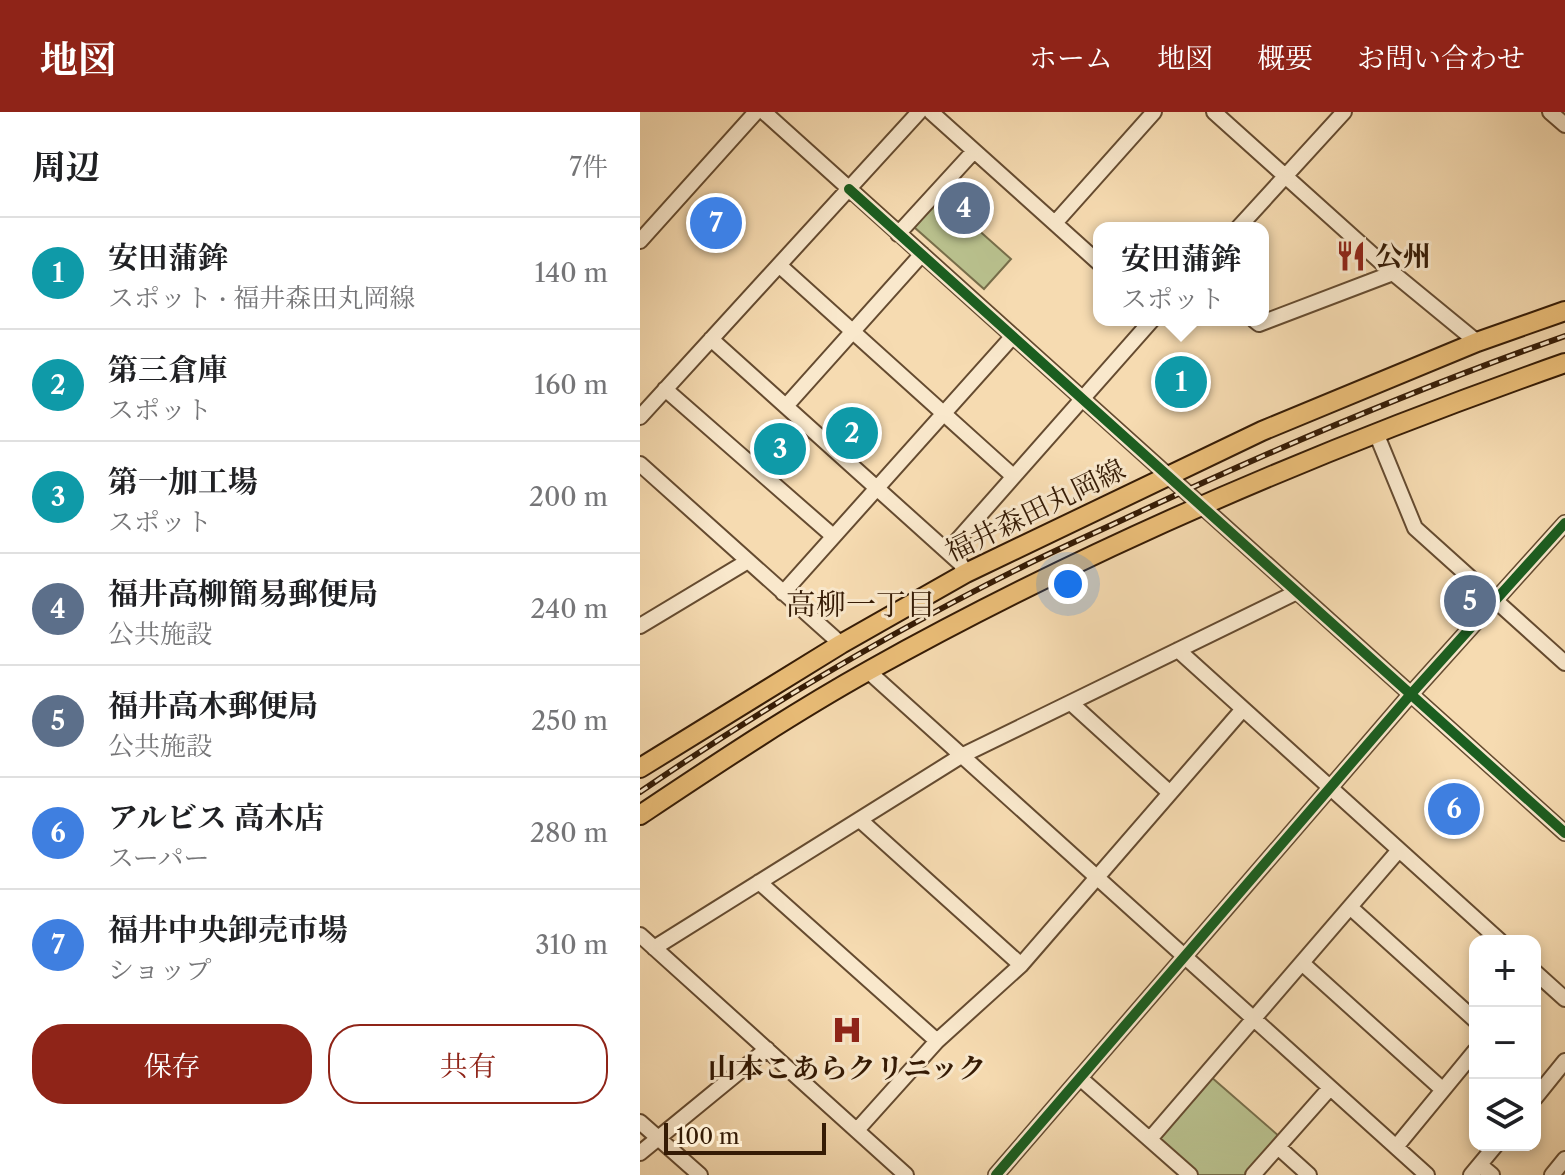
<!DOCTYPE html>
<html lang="ja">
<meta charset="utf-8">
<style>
body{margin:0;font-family:"Libre Caslon Text","Noto Serif JP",serif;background:#f2f2f2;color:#202124}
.controls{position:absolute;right:24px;bottom:24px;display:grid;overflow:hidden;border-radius:16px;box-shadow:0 4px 12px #0003}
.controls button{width:72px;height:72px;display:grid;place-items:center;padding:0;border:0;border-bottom:2px solid #e0e0e0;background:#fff;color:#202124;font:40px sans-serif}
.scale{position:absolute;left:24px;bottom:20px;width:162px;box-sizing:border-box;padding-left:8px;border:4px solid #351b05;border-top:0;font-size:22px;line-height:28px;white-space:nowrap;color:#351b05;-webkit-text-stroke:6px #f9e8cc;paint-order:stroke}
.you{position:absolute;left:428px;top:472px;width:28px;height:28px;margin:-20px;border:6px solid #fff;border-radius:50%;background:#1a73e8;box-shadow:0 0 0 12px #1a73e833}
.badge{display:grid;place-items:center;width:52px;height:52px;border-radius:50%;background:#8f2418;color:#fff;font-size:26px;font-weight:700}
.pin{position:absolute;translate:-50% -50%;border:4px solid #fff;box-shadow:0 2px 8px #0006}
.popup{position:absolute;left:453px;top:110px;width:176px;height:104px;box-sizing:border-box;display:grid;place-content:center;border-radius:16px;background:#fff;filter:drop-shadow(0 2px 6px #0005);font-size:26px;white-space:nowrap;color:#757577}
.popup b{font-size:30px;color:#202124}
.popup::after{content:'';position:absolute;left:50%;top:100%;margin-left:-16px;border:16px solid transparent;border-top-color:#fff}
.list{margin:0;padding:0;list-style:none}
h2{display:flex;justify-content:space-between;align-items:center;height:104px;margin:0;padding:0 32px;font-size:34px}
h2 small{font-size:26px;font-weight:400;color:#757577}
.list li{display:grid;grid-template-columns:52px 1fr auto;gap:24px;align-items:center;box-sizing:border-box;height:112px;padding:0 32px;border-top:2px solid #e0e0e0}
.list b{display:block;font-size:30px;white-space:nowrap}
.list p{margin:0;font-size:26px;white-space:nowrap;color:#757577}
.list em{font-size:26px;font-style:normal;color:#757577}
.actions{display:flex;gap:16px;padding:24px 32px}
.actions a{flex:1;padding:18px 0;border:2px solid #8f2418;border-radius:32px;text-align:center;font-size:28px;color:#8f2418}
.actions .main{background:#8f2418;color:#fff}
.icon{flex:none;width:44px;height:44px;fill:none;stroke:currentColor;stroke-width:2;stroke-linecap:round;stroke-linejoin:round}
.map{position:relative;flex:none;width:925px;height:1063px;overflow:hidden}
header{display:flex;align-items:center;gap:48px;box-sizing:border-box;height:112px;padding:0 40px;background:#8f2418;color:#fff}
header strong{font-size:38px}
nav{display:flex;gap:44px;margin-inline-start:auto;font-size:28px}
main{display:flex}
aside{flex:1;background:#fff}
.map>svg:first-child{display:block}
</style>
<header>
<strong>地図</strong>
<nav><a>ホーム</a><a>地図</a><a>概要</a><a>お問い合わせ</a></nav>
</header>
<main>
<aside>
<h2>周辺<small>7件</small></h2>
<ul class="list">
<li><span class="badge" style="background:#0f9aa8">1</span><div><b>安田蒲鉾</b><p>スポット · 福井森田丸岡線</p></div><em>140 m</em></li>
<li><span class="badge" style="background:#0f9aa8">2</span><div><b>第三倉庫</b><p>スポット</p></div><em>160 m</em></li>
<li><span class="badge" style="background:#0f9aa8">3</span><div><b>第一加工場</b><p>スポット</p></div><em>200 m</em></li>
<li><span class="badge" style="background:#5c6f8a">4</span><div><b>福井高柳簡易郵便局</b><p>公共施設</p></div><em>240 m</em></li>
<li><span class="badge" style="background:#5c6f8a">5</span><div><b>福井高木郵便局</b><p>公共施設</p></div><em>250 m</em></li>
<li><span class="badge" style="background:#3f7fe0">6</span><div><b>アルビス 高木店</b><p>スーパー</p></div><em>280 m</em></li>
<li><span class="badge" style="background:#3f7fe0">7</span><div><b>福井中央卸売市場</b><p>ショップ</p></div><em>310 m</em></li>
</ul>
<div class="actions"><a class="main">保存</a><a>共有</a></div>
</aside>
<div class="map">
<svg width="925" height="1063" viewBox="0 0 925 1063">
<rect width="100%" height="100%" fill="#f6dbb1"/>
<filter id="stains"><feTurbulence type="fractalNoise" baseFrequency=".0025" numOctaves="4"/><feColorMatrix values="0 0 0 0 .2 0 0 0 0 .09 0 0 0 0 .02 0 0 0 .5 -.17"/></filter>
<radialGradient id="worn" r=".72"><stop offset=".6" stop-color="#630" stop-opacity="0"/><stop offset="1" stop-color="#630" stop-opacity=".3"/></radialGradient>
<path fill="#b9c18e" stroke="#776e4a" stroke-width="2" d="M299,83L371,147L344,177L274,115Z
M570,964L640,1025L606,1063H557L519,1030L518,1024Z"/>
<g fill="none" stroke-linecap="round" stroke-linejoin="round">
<g stroke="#654b30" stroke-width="18">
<path id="minor" d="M124,0L925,721
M291,0L459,151
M574,0L753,161L837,230
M910,0L925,13
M415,111L514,0
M598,116L704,0
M258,122L334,39
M0,129L116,0
M139,153L373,364
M614,208L619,212L753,161
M71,227L320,451L326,461
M25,277L193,424
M146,294L282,142
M0,305L279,0
M736,321L775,416L925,551
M0,352L201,532
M308,439L512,208
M143,481L373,224
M0,514L108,449
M538,538L860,829
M228,559L787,1063
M431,591L530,681
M220,708L381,853
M119,770L297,929
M710,795L835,908
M0,823L266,1063
M14,836L321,644L657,480
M662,851L803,978
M895,860L925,887
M440,966L550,1063
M895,986L925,949
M0,1010L60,1063
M217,1018L297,929L381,853L603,597
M510,1027L759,738
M638,1035L669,1063
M756,1035L835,939
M0,1041L127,937
M840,1053L852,1063
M356,1063L771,582L925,411
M613,1063L690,976
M831,1063L856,1033
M912,1063L925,1047"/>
</g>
<g stroke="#351b05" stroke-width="22">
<path id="major" d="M0,656L201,532L326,461L622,319L837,230L925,199
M0,703C75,653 151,602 230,558C452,434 686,335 925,251"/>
</g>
<use href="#minor" stroke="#f9e8cc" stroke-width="14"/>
<use href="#major" stroke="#ebbe78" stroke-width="18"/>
<g stroke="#351b05" stroke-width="6">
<path id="rail" d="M0,680C121,597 249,521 380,456C418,437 457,420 495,402C636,336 778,276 925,224"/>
</g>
<use href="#rail" stroke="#f9e8cc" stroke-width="3" stroke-dasharray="9" stroke-linecap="butt"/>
<g stroke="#f9e8cc" stroke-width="15">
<path id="cycleway" d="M209,77L925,721
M356,1063L771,582L925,411"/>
</g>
<use href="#cycleway" stroke="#1b5e20" stroke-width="10"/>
</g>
<defs>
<g id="restaurant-bare" transform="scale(2.4)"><path d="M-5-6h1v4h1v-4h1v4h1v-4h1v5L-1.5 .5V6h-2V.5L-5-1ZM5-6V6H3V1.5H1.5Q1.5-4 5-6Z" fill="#8f2418" stroke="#f9e8cc" stroke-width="2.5" paint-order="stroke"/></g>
<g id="hospital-bare" transform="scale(2.4)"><path d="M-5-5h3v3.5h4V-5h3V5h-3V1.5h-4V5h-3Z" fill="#8f2418" stroke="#f9e8cc" stroke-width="2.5" paint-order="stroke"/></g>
</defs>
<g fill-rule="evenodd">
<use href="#restaurant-bare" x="711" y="144"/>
<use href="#hospital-bare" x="207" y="918"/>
</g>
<g text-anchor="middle" stroke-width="6" stroke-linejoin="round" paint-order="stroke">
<g font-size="28" font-weight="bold" fill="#351b05" stroke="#f9e8cc" text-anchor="start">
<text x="735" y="154">公州</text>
<text x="207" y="966" text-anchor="middle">山本こあらクリニック</text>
</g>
<g font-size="28" fill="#351b05" stroke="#f9e8cc">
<text transform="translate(395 398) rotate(-26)" y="10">福井森田丸岡線</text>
</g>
<g font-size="30" fill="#351b05" stroke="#f9e8cc">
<text x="221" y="503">高柳一丁目</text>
</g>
</g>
<rect width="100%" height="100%" filter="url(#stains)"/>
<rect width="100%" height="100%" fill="url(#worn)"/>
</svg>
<div class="controls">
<button>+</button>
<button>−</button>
<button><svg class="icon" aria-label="layers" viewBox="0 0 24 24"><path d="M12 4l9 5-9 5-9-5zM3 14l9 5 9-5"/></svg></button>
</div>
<div class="scale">100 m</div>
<div class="you"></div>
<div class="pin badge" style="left:541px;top:270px;background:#0f9aa8">1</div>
<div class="popup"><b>安田蒲鉾</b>スポット</div>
<div class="pin badge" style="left:212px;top:321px;background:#0f9aa8">2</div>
<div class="pin badge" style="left:140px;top:337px;background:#0f9aa8">3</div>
<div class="pin badge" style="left:324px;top:96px;background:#5c6f8a">4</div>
<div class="pin badge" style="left:830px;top:489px;background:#5c6f8a">5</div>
<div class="pin badge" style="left:814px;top:697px;background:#3f7fe0">6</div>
<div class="pin badge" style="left:76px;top:111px;background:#3f7fe0">7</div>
</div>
</main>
